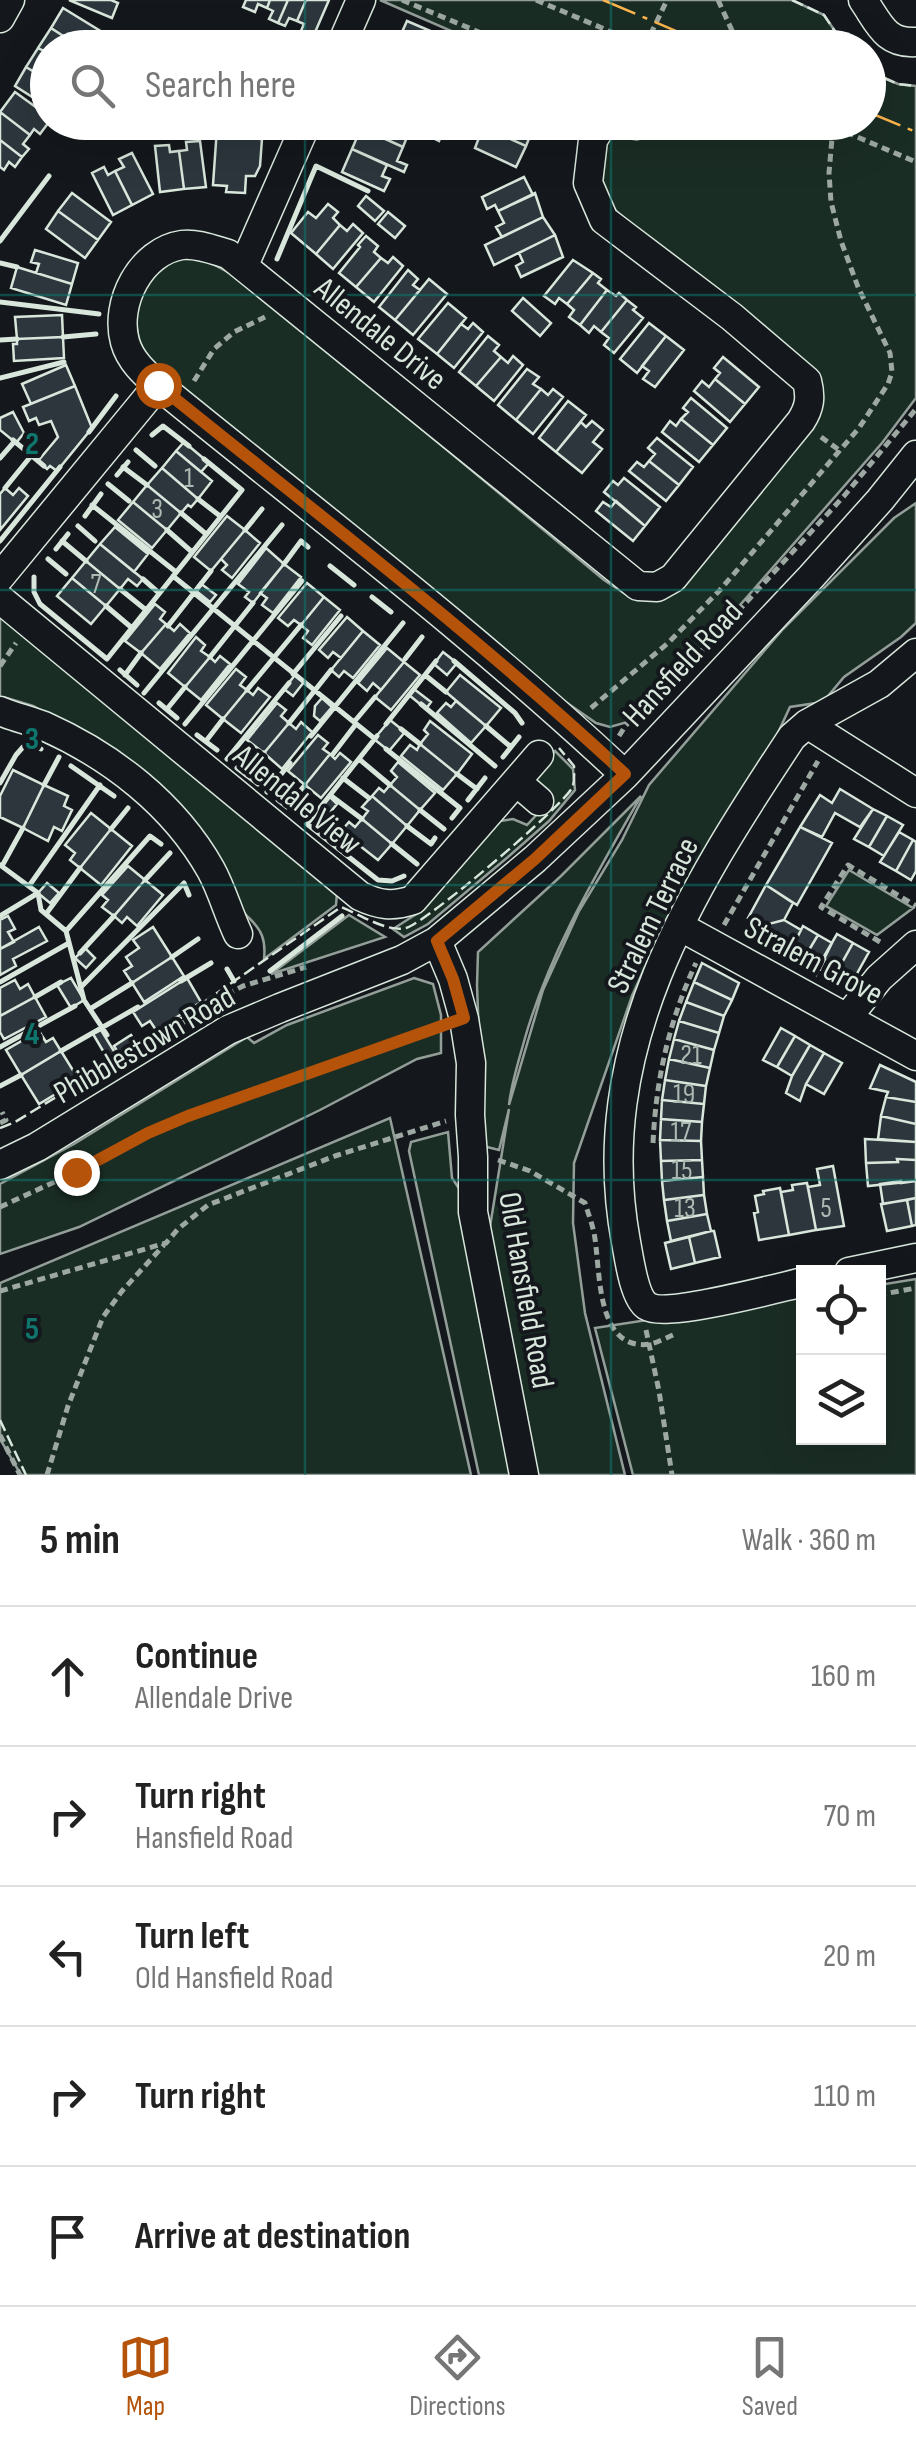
<!DOCTYPE html>
<meta charset="utf-8">
<style>
body{margin:0;font-family:"Sofia Sans Condensed",sans-serif;background:#f6f6f6;color:#222}
.controls{position:absolute;right:30px;bottom:30px;display:grid;overflow:hidden;border-radius:0px;box-shadow:0 10px 40px #0002}
.controls button{width:90px;height:90px;display:grid;place-items:center;padding:0;border:0;border-bottom:2px solid #e0e0e0;background:#fff;color:#222;font:50px sans-serif}
.stop{position:absolute;width:30px;height:30px;margin:-22px;border:8px solid #b45309;border-radius:50%;background:#fff}
.stop.end{background:#b45309;border-color:#fff;box-shadow:0 2px 10px #0008}
.list{margin:0;padding:0;list-style:none}
h2{display:flex;justify-content:space-between;align-items:center;height:130px;margin:0;padding:0 40px;font-size:42px}
h2 small{font-size:32px;font-weight:400;color:#767676}
.list li{display:grid;grid-template-columns:65px 1fr auto;gap:30px;align-items:center;box-sizing:border-box;height:140px;padding:0 40px;border-top:2px solid #e0e0e0}
.list b{display:block;font-size:38px;white-space:nowrap}
.list p{margin:0;font-size:32px;white-space:nowrap;color:#767676}
.list em{font-size:32px;font-style:normal;color:#767676}
.icon{flex:none;width:55px;height:55px;fill:none;stroke:currentColor;stroke-width:2;stroke-linecap:round;stroke-linejoin:round}
.map{position:relative;flex:none;width:916px;height:1475px;overflow:hidden}
.search{position:absolute;background:#fff;box-shadow:0 10px 40px #0002;left:30px;right:30px;top:30px;height:110px;display:flex;align-items:center;gap:25px;box-sizing:border-box;padding:0 35px;border-radius:55px;color:#767676;font-size:38px}
.sheet{height:830px;background:#fff}
nav{display:flex;justify-content:space-around;align-items:center;box-sizing:border-box;height:140px;border-top:2px solid #e0e0e0;background:#fff;font-size:28px;color:#767676}
nav a{display:grid;justify-items:center;gap:5px}
nav .on{color:#b45309}
.map>svg:first-child{display:block}
</style>
<div class="map">
<svg width="916" height="1475" viewBox="0 0 916 1475">
<rect width="100%" height="100%" fill="#14181c"/>
<path fill="#1a2d24" stroke="#939e99" stroke-width="2.5" d="M380,0H792L824,15L846,47H488Z
M869,71L898,84L916,86V398L882,443L684,669L631,721L610,727L596,723L550,691L162,375C152,363 141,351 138,335C131,303 149,262 184,258C213,255 250,288 272,305L604,580L633,599L659,596L689,580L748,508L816,418L819,407L690,272L617,212L606,199L598,164L607,141L620,132L638,138L645,123L868,122Z
M916,503V623L901,637L844,677L823,702L790,707L769,752L664,925L632,996L574,1163L573,1223L585,1313L625,1475H479L409,1151L411,1142L448,1132L452,1178L489,1233L509,1109L499,1150L483,1146L477,985L478,952L561,876L641,796C596,875 550,951 525,1038C519,1060 511,1084 509,1105L543,990L579,911L622,840L649,785L783,629L894,518Z
M0,617L337,893L336,905L264,959C266,940 262,930 248,917L86,735L33,706L0,696Z
M555,751L573,769L575,790L549,821L508,857L428,924L404,937L393,929L424,909L494,822L513,819L527,825L540,811C529,783 534,772 555,751Z
M849,870L913,908L877,935L826,906Z
M349,915L385,937L271,974Z
M414,978L433,984L441,1015V1053L417,1059L320,1110L79,1227L0,1254V1184L74,1144L247,1037L254,1043L287,1025Z
M390,1118L471,1475H21L0,1439V1283Z
M916,1279V1475H633L595,1328L803,1296L804,1438H878L879,1285Z"/>
<path fill="#2c363c" stroke="#d8e6dc" stroke-width="2.5" d="M69,0H111L118,3L112,18Z
M246,0H270L267,8L258,4L255,12L243,7Z
M270,0H288L278,23L269,19L273,11L267,8Z
M288,0H306L297,21L289,18L285,26L278,23Z
M306,0H329L313,37L301,31L304,24L297,21Z
M63,8L102,32L94,45L88,42L85,48H82L51,28Z
M407,21L449,39L445,48H412L398,41Z
M51,28L82,48H48V53L38,48Z
M38,48L48,53V80L26,67Z
M26,67L48,80V107L15,86Z
M15,92L48,116L49,122L40,134L34,129L30,135L0,112Z
M0,112L30,135L23,144L29,149L22,157L0,140Z
M363,122H394L404,127L400,134L407,137L403,147L361,128Z
M433,122H447L439,141L427,135Z
M494,122H527L534,126L526,146L490,130Z
M217,128L236,130V137L262,139L260,166L255,176H246L245,193L226,192L227,186L213,185Z
M361,128L403,147L397,161L407,165L404,172L352,149Z
M490,130L526,146L516,167L475,148L480,135L487,138Z
M0,140L22,157L15,167L9,162L4,170L0,167Z
M200,141L206,187L184,189L179,151L187,150L186,142Z
M169,145L170,152L179,151L184,189L160,192L155,146Z
M352,149L387,165L382,176L390,179L384,191L342,172Z
M132,153L153,194L132,205L115,171L124,167L119,159Z
M104,167L108,175L115,171L132,205L113,215L92,173Z
M524,177L533,195L498,211L495,205L487,209L482,197Z
M72,193L111,222L98,240L58,211Z
M535,193L543,217L502,237L496,227L504,223L498,211Z
M366,196L384,211L375,221L358,206Z
M328,204L338,212L333,218L340,225L316,254L291,233L308,212L316,218Z
M58,211L98,240L85,258L46,229Z
M388,212L405,226L395,238L378,224Z
M543,217L555,235L494,265L485,245Z
M353,224L363,233L333,269L316,254L340,225L347,231Z
M555,235L563,257L521,277L516,266L523,262L519,253Z
M366,236L378,246L374,252L381,258L356,287L339,273L360,247L358,245Z
M35,250L78,263L72,284L36,273L39,264L31,262Z
M393,257L403,266L374,302L356,287L381,258L388,263Z
M573,260L593,273L567,304L559,298L555,304L544,296Z
M17,267L72,284L66,305L11,288Z
M408,270L418,279L413,285L420,290L395,320L379,307Z
M593,273L601,279L598,283L607,290L580,325L569,317L574,310L567,304Z
M429,279L447,294L413,335L395,320Z
M607,290L616,296L619,293L627,300L601,332L594,326L589,333L580,325Z
M523,298L551,323L540,336L512,311Z
M627,300L636,307L633,310L643,318L614,353L604,345L609,338L601,332Z
M448,303L466,318L437,354L418,339Z
M62,315L63,337L17,339L15,317Z
M473,323L483,332L454,368L437,354L461,324L468,329Z
M649,323L666,336L637,373L620,359Z
M488,336L499,345L494,351L501,357L476,386L459,372Z
M666,336L684,350L655,387L643,379L649,371L642,366Z
M63,337L64,358L14,361L13,344H17V339Z
M513,356L523,365L494,401L476,386L501,357L508,363Z
M723,357L759,387L745,404L715,379L720,373L714,368Z
M66,365L75,386L31,404L22,384Z
M527,369L539,377L533,384L541,389L516,420L498,405Z
M715,379L745,404L730,422L694,391L702,381L709,387Z
M75,386L92,428L57,471L50,466L47,469L38,461L58,437L51,421L39,425L36,418L29,421L23,407Z
M541,389L548,395L553,389L563,397L533,434L516,420Z
M691,398L727,428L713,445L681,419L688,412L683,408Z
M568,401L586,415L556,452L539,438Z
M13,412L24,433L16,443L0,430V418Z
M681,419L713,445L699,462L662,432L670,421L676,426Z
M592,421L603,430L593,442L602,449L582,473L556,452L581,422L586,427Z
M657,438L693,467L679,485L649,461L655,454L648,448Z
M184,442L209,463L201,472L176,451Z
M176,451L212,481L198,499L162,468Z
M649,461L679,485L666,501L629,471L637,462L644,467Z
M162,468L198,499L191,507L188,505L181,513L147,485Z
M624,478L660,507L645,526L604,492L613,481L618,485Z
M147,485L181,513L167,530L133,502Z
M5,488L13,495L19,488L28,496L0,530V494Z
M616,501L645,526L633,541L596,511L603,502L611,507Z
M133,502L167,530L152,548L118,520Z
M227,516L245,530L211,571L194,557Z
M115,527L148,554L134,572L100,544Z
M245,530L260,543L232,578L222,570L227,565L221,559Z
M100,544L143,579L137,586L128,579L120,589L86,561Z
M266,548L284,564L253,603L245,597L249,592L238,584Z
M86,561L120,589L106,606L72,578Z
M284,564L301,577L273,613L262,605L267,598L260,593Z
M72,578L106,606L91,624L57,596Z
M200,583L216,595L210,602L195,590Z
M307,583L324,597L301,625L294,620L288,626L278,618Z
M324,597L340,610L312,645L303,638L308,631L301,625Z
M155,604L165,612L160,619L166,624L141,653L125,641Z
M347,617L363,631L341,658L333,652L328,658L319,650Z
M166,624L174,631L180,624L190,633L160,669L141,653Z
M363,631L380,645L353,678L344,671L339,677L331,670Z
M196,637L205,645L201,651L210,657L185,687L168,673Z
M387,648L404,662L381,690L373,683L367,691L358,683Z
M443,652L457,663L447,675L434,664Z
M220,656L230,664L201,700L185,687L210,657L215,662Z
M404,662L420,675L391,710L375,697Z
M236,669L246,677L240,685L247,690L223,719L206,705Z
M295,675L304,682L293,696L284,689Z
M460,675L501,708L486,726L446,692Z
M258,688L270,697L241,733L223,719L247,690L253,695Z
M414,689L431,702L426,709L409,695Z
M322,698L332,707L320,721L314,716L315,706Z
M456,701L486,726L471,743L437,713L446,703L451,707Z
M277,703L286,710L281,716L289,723L264,753L247,740Z
M390,720L405,732L389,751L374,739Z
M430,721L472,754L457,774L420,744L428,734L424,730Z
M301,722L312,732L282,769L264,753L289,723L296,729Z
M318,735L328,743L323,749L330,754L305,785L288,771Z
M420,744L457,774L443,790L401,756L410,745L417,750Z
M340,753L351,762L321,798L305,785L330,754L335,759Z
M398,762L435,793L420,810L390,785L397,777L391,771Z
M13,770L44,785L23,828L0,817V796Z
M44,785L68,796L64,806L72,810L62,831L54,827L48,841L23,828Z
M390,785L420,810L407,826L372,796L379,788L384,792Z
M840,789L873,809L860,827L835,813L822,837L800,827L820,795L832,803Z
M329,796L337,804L328,815L319,808Z
M372,796L407,826L392,844L362,819L368,811L362,807Z
M873,809L887,816L869,847L854,839Z
M91,813L111,829L80,868L70,860L75,853L65,845Z
M887,816L903,825L884,856L869,847Z
M362,819L392,844L378,860L341,831L349,822L355,827Z
M800,827L832,843L797,905L766,885Z
M111,829L132,846L101,885L80,868Z
M899,832L913,840L896,871L880,862Z
M913,840L916,842V871L911,880L896,871Z
M128,866L145,880L114,916L102,907L108,900L102,895Z
M145,880L163,895L137,926L127,917L122,923L114,916Z
M47,883L59,893L50,903L38,893Z
M766,885L793,903L784,920L761,926L748,918Z
M8,916L15,929L8,932L14,942L0,949V920Z
M784,920L801,930L787,958L754,939L761,926Z
M803,926L818,935L800,965L787,958Z
M39,927L47,941L13,959L16,966L0,975V949Z
M153,927L172,957L132,983L124,971L132,966L126,957L139,948L133,940Z
M837,934L853,943L834,977L820,969L825,959L823,958Z
M818,935L832,943L816,975L800,965Z
M853,943L869,952L850,986L834,977Z
M85,948L95,958L86,968L75,958Z
M172,957L184,976L144,1002L132,983Z
M702,963L739,983L732,1000L694,982Z
M71,978L84,1000L71,1008L57,985Z
M187,978L201,1002L156,1030L150,1021L142,1026L133,1012Z
M15,980L20,989L28,984L35,997L0,1016V988Z
M694,982L732,1000L724,1016L686,1002Z
M35,997L46,1017L4,1039L0,1032V1016Z
M686,1002L724,1016L719,1033L679,1021Z
M679,1021L719,1033L714,1050L674,1039Z
M781,1028L795,1036L777,1067L763,1060Z
M101,1030L117,1056L109,1061L93,1034Z
M39,1031L46,1042L53,1038L61,1051L21,1075L6,1050Z
M131,1035L139,1047L121,1058L114,1046Z
M795,1036L810,1045L792,1076L777,1067Z
M674,1039L714,1050L710,1068L669,1059Z
M810,1045L824,1053L806,1084L800,1101L786,1093L792,1076Z
M61,1051L79,1080L39,1104L21,1075Z
M824,1053L842,1063L824,1094L806,1084Z
M669,1059L710,1068L706,1086L665,1080Z
M880,1065L916,1082V1102L886,1097L888,1092L870,1088Z
M665,1080L706,1086L704,1104L662,1100Z
M886,1097L916,1102V1124L881,1116Z
M662,1100L704,1104L702,1122L661,1119Z
M881,1116L916,1124V1142L878,1139Z
M661,1119L702,1122L701,1141L660,1140Z
M865,1139L916,1142V1160L897,1159L898,1162L866,1163Z
M660,1140L701,1141L702,1160L661,1161Z
M897,1159L916,1160V1181L868,1186L866,1163L898,1162Z
M702,1160L703,1177L662,1181L661,1161Z
M833,1166L844,1226L816,1230L808,1187L820,1185L817,1169Z
M703,1177L704,1195L664,1200L662,1181Z
M901,1181V1183L916,1181V1198L883,1204L880,1184Z
M807,1183L816,1230L789,1235L781,1192L793,1190L792,1185Z
M780,1188L789,1235L759,1240L754,1213L758,1212L755,1196L764,1194L763,1191Z
M704,1195L707,1214L667,1221L664,1200Z
M916,1198V1225L912,1226L907,1200Z
M907,1200L912,1226L887,1231L881,1204Z
M707,1214L711,1231L671,1241L667,1221Z
M711,1231H714L720,1257L695,1263L689,1237Z
M689,1237L695,1263L671,1269L665,1243Z"/>
<g fill="none" stroke-linecap="round" stroke-linejoin="round">
<g stroke="#d8e6dc" stroke-width="31">
<path id="minor" d="M863,0C879,23 885,44 916,42
M0,18L10,0
M340,48L361,0
M604,122L593,140L588,183L604,220L732,317L807,381C811,397 810,407 801,421L673,578L657,587L638,586L228,254C214,250 197,243 182,245C141,251 114,303 125,342C130,360 144,373 158,385C315,513 477,636 625,775
M631,122L636,125
M244,265L307,122
M0,577L158,385
M0,599L360,896C379,905 392,907 413,900L539,755
M0,711C14,717 29,720 44,726C111,756 174,804 211,870C222,890 228,913 238,934
M807,724L916,793
M517,782L539,801
M679,926L916,1056
M437,941L453,979L464,1019L471,1063L470,1115L473,1157V1212L524,1475
M847,1018L879,978L916,945
M0,1165L37,1147L228,1030L280,1008L402,960L437,941L535,859L625,775L811,577L880,500L916,455
M849,1272L916,1258
M804,1282C777,1288 666,1318 647,1306C634,1297 629,1258 626,1242C590,1049 690,891 792,737L807,724L879,684L916,653"/>
</g>
<path stroke="#9da8a2" stroke-width="5" stroke-dasharray="8 5" stroke-linecap="butt" d="M402,0L517,48
M536,0L649,48
M718,0L740,48
M645,46L667,0
M822,122L916,162
M194,381L214,349L234,332L265,317
M821,437L839,450
M0,666L16,643
M685,669L844,496L916,409
M591,708L668,643L720,590L859,428L888,384L892,372L890,353L858,287L841,241L831,202L829,173L833,127
M619,736L626,725L657,699
M724,925L818,761
M880,942L821,907L848,865L916,906
M172,1030L222,997L243,986L306,967
M0,1123L6,1120L2,1112
M653,1143C656,1079 669,1021 696,963
M498,1160L530,1171L585,1203C588,1213 592,1223 594,1233C601,1267 594,1353 651,1344C658,1342 666,1338 673,1335
M0,1207L76,1172L148,1133L188,1116L284,1084L442,1025
M0,1291L166,1243L178,1229L208,1205L335,1156L446,1121
M878,1295L916,1288
M646,1330L659,1391L672,1475
M0,1435L20,1475
M47,1475L68,1406L103,1317L122,1291L164,1245"/>
<use href="#minor" stroke="#14181c" stroke-width="28"/>
<path stroke="#d8e6dc" stroke-width="2.5" stroke-dasharray="12 5" stroke-linecap="butt" d="M792,0L824,15L846,48
M868,71L898,84L916,86
M0,1128L15,1122L142,1045L341,907C359,914 388,933 406,928C427,922 561,808 572,788C575,782 574,773 574,766L559,748
M0,1420L26,1475"/>
<path stroke="#d8e6dc" stroke-width="5" d="M0,241L49,176
M277,259L316,166L368,191
M0,263L17,267
M0,302L99,314
M63,337L96,334
M0,340L17,339
M0,378L64,362
M89,432L116,396
M152,435L163,426L189,446
M13,440L44,466
M136,450L155,466
M0,458L14,442
M123,467L147,485
M117,475L128,462
M108,484L129,501
M5,488L31,456
M198,499L220,516
M92,505L176,572
M181,513L206,534
M85,516L101,494
M78,526L95,541
M167,530L192,552
M245,530L262,509
M0,541L60,467
M62,541L86,561
M56,549L68,534
M48,559L66,574
M284,564L301,541L308,547
M330,566L354,585
M173,576L375,739
M34,577V592L40,604L107,659L242,490L204,459
M143,579L159,593
M120,589L146,610
M372,597L391,612
M106,606L132,628
M168,626L211,571
M210,657L253,603
M405,659L422,637
M454,661L515,713L522,723
M120,670L137,685
M293,674L341,616
M125,675L141,653
M425,675L446,692
M247,690L301,625
M144,693L282,525
M159,703L177,718
M421,704L495,766
M167,709L185,687
M354,722L375,697
M289,723L331,670
M185,724L302,581
M386,724L436,661
M486,726L511,747
M401,729L420,744
M197,735L217,750
M311,736L403,623
M377,736L307,824L378,880L392,881L404,876
M206,741L223,719
M386,749L460,808L452,818
M333,754L356,724
M503,757L519,737
M227,759L289,683
M359,759L390,785
M71,766L114,796
M237,768L258,784
M457,774L477,789
M246,775L264,753
M343,778L369,798
M0,783L16,755L23,747L32,746L41,749
M44,785L59,757
M267,792L290,763
M330,795L362,819
M278,800L287,807L305,785
M468,800L485,778
M420,810L444,829
M407,826L431,844L435,838
M111,829L128,808
M392,844L417,864
M0,865L38,893L41,910L66,931L84,1000L107,1035
M2,866L23,828
M145,880L170,853
M29,886L100,785
M46,914L80,868
M0,916L38,893
M66,931L150,836L161,844
M80,953L114,916
M172,957L198,939
M227,969L234,981
M270,971L342,916
M181,981L211,963
M0,982L69,943
M81,987L184,883L189,895
M35,997L61,982
M90,1009L132,983
M0,1047L75,1006
M61,1051L138,1007
M0,1086L21,1075"/>
<path stroke="#ffb74d" stroke-width="2.5" stroke-dasharray="35 8 5 8" stroke-linecap="butt" d="M603,0L716,48
M868,112L916,132"/>
</g>
<g fill="none" stroke-linecap="round" stroke-linejoin="round">
<path stroke="#b45309" stroke-width="12" d="M76,1172L148,1133L188,1116L464,1018L453,979L437,941L535,859L625,774C477,636 315,512 158,385"/>
</g>
<path fill="none" stroke="#0f766e" stroke-width="2.5" stroke-opacity="0.55" d="M305,0V48M611,0V48M305,122V1475M611,122V1475M0,295H916M0,590H916M0,885H916M0,1180H916"/>
<g text-anchor="middle" stroke-width="8" stroke-linejoin="round" paint-order="stroke">
<g font-size="28" fill="#adbab4">
<text x="189" y="487">1</text>
<text x="157" y="518">3</text>
<text x="96" y="593">7</text>
<text x="691" y="1064">21</text>
<text x="684" y="1103">19</text>
<text x="681" y="1141">17</text>
<text x="682" y="1179">15</text>
<text x="685" y="1217">13</text>
<text x="826" y="1217">5</text>
</g>
<g font-size="32" fill="#d8e6dc" stroke="#14181c">
<text transform="translate(381 333) rotate(39)" y="11">Allendale Drive</text>
<text transform="translate(682 663) rotate(-47)" y="11">Hansfield Road</text>
<text transform="translate(298 799) rotate(39)" y="11">Allendale View</text>
<text transform="translate(652 915) rotate(-64)" y="11">Stralem Terrace</text>
<text transform="translate(814 960) rotate(28)" y="11">Stralem Grove</text>
<text transform="translate(144 1044) rotate(-30)" y="11">Phibblestown Road</text>
<text transform="translate(527 1290) rotate(80)" y="11">Old Hansfield Road</text>
</g>
</g>
<g font-size="32" text-anchor="middle" font-weight="bold" fill="#0f766e" stroke="#14181c" stroke-width="8" stroke-linejoin="round" paint-order="stroke">
<text x="32" y="454">2</text>
<text x="32" y="749">3</text>
<text x="32" y="1044">4</text>
<text x="32" y="1339">5</text>
</g>
</svg>
<div class="controls">
<button><svg class="icon" aria-label="locate" viewBox="0 0 24 24"><circle cx="12" cy="12" r="6"/><path d="M12 2v4M12 18v4M2 12h4M18 12h4"/></svg></button>
<button><svg class="icon" aria-label="layers" viewBox="0 0 24 24"><path d="M12 4l9 5-9 5-9-5zM3 14l9 5 9-5"/></svg></button>
</div>
<div class="stop" style="left:158px;top:385px"></div>
<div class="stop end" style="left:76px;top:1172px"></div>
<div class="search"><svg class="icon" aria-label="search" viewBox="0 0 24 24"><circle cx="10" cy="10" r="6"/><path d="M15 15l6 6"/></svg>Search here</div>
</div>
<section class="sheet">
<h2>5 min<small>Walk · 360 m</small></h2>
<ul class="list">
<li><svg class="icon" aria-label="ahead" viewBox="0 0 24 24"><path d="M12 20V5M6 11l6-6 6 6"/></svg><div><b>Continue</b><p>Allendale Drive</p></div><em>160 m</em></li>
<li><svg class="icon" aria-label="right" viewBox="0 0 24 24"><path d="M7 20v-9h11M14 6l5 5-5 5"/></svg><div><b>Turn right</b><p>Hansfield Road</p></div><em>70 m</em></li>
<li><svg class="icon" aria-label="left" viewBox="0 0 24 24"><path d="M17 20v-9H6M10 6l-5 5 5 5"/></svg><div><b>Turn left</b><p>Old Hansfield Road</p></div><em>20 m</em></li>
<li><svg class="icon" aria-label="right" viewBox="0 0 24 24"><path d="M7 20v-9h11M14 6l5 5-5 5"/></svg><div><b>Turn right</b></div><em>110 m</em></li>
<li><svg class="icon" aria-label="arrive" viewBox="0 0 24 24"><path d="M6 21V4h12l-3 4 3 4H6"/></svg><div><b>Arrive at destination</b></div></li>
</ul>
</section>
<nav>
<a class="on"><svg class="icon" aria-label="map" viewBox="0 0 24 24"><path d="M3 6l6-2 6 2 6-2v14l-6 2-6-2-6 2zM9 4v14M15 6v14"/></svg>Map</a>
<a><svg class="icon" aria-label="directions" viewBox="0 0 24 24"><path d="M12 3l9 9-9 9-9-9zM9 14v-3h6M13 9l2 2-2 2"/></svg>Directions</a>
<a><svg class="icon" aria-label="saved" viewBox="0 0 24 24"><path d="M7 4h10v16l-5-4-5 4z"/></svg>Saved</a>
</nav>
